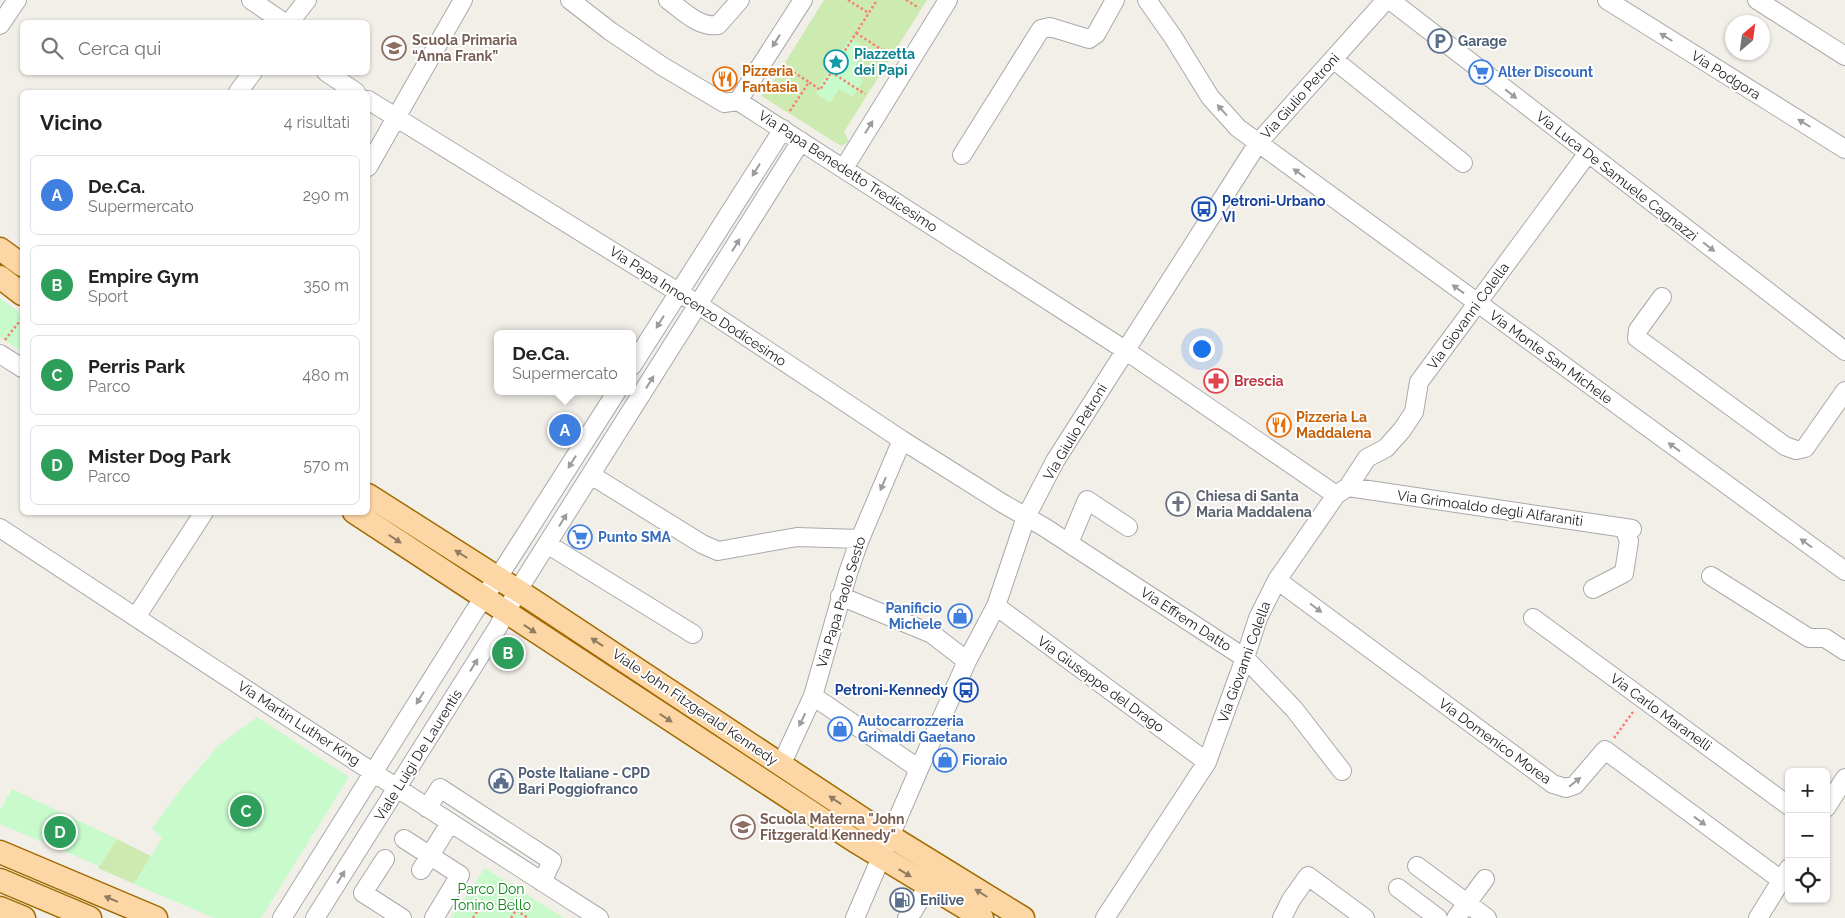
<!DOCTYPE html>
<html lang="it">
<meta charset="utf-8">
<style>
body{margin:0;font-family:Raleway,sans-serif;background:#f2f2f2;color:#222}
.controls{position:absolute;right:15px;bottom:15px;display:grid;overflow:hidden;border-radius:8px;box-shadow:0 1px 4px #0004}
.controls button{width:45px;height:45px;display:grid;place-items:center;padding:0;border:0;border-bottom:1px solid #e0e0e0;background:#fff;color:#222;font:25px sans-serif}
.compass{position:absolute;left:1725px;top:15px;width:45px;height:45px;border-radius:50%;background:#fff;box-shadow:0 1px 4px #0004;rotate:29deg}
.you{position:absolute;left:1201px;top:348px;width:18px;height:18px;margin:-12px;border:4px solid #fff;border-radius:50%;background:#1a73e8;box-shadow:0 0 0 8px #1a73e833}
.badge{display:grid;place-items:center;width:32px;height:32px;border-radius:50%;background:#0b8043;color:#fff;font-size:16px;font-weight:700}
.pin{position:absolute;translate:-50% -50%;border:2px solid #fff;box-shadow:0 1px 5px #0006}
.popup{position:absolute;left:494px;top:330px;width:142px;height:65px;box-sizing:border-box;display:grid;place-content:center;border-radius:8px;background:#fff;filter:drop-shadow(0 1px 4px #0005);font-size:16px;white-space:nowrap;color:#767676}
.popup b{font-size:19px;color:#222}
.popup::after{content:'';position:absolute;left:50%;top:100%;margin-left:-10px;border:10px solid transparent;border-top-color:#fff}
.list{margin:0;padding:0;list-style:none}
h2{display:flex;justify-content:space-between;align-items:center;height:65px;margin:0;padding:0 20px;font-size:21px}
h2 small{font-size:16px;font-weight:400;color:#767676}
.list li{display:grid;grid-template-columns:32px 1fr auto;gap:15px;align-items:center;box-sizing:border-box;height:80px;margin:0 10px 10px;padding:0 10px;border:1px solid #e0e0e0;border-radius:8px}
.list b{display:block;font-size:19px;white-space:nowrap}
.list p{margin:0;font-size:16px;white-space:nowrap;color:#767676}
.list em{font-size:16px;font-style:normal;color:#767676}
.icon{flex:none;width:28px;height:28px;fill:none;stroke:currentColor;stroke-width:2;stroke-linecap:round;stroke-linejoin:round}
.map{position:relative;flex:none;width:1845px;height:918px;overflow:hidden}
.search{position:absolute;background:#fff;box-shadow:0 1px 4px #0004;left:20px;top:20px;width:350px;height:55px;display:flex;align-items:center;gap:12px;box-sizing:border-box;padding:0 18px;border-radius:8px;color:#767676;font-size:19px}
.panel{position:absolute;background:#fff;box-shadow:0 1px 4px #0004;left:20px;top:90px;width:350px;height:425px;border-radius:8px}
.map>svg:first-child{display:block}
</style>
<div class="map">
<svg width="1845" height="918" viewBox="0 0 1845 918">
<rect width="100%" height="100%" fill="#f2efe9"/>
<path fill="#cdebb0" d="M824,0H927L844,132L849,142L841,146L763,97L758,89L759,83L771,85Z
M117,839L151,856L134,884L98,868Z"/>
<path fill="#c8facc" d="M850,38L866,48L851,72L863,80L853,97L839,89L830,103L815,93Z
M0,298L22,314V352L0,337Z
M257,717L349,777L261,918H214L134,884L162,838L152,829L177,794L218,746Z
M12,789L117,839L99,866L0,824V810Z
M485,868L564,918H451Z"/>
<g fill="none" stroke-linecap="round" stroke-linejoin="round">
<g stroke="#a9a9a9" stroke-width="20">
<path id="minor" d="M251,0L283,22
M570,0L610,31L662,66L724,103L738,101L1125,350L1336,495
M668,0C682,10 699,28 718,25L740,0
M1147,0L1173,37L1210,97L1238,128L1845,571
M1390,0L1845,351
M1607,0L1845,149
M1757,0L1845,56
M290,22L307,0
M0,25L17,0
M1333,59L1463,163
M326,72L356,92
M238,92L253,72
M368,100L699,305L902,440L1002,503L1044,527L1245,658L1294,709L1342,771
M738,101L803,0
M962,155L1041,29L1050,27L1089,39L1096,34L1115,0
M368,167L463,0
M844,168L948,0
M1662,297L1638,330L1637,338L1785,446L1796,450L1805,448L1845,391
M0,354L22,368
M632,366L783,129
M591,475L702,544L718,551L797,537L860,539
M1348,487L1632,529
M0,528C199,659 398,790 599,918
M1069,543L1087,500L1128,527
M547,544L693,634
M1711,576L1809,638H1825L1845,651
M1277,580L1553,784L1566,788L1575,785L1605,750L1781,880
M1593,589L1624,573L1629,541L1624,528
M840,596L932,634L967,661
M996,606L1207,762
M136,617L204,512
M1533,618L1789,806
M813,696L919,769
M781,765L813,696L848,573L860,539L902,440
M427,808L440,788L552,861L542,882
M1826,808L1845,778
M404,839L460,875L434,918
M385,859L363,893L402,918
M1417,866L1487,918
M421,870L450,823
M1398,888L1438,918
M282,918L474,612L506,565L617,391
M315,918L498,627L518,590L801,141
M855,918L919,769L967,661L996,606L1026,517L1055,461L1258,143L1386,0
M907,918L913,911L928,886
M1105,918L1207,762L1245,658L1258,618L1277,580L1336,495L1348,487L1367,458L1386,448L1402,430L1414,412L1419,382L1588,153
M1282,918L1291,900L1308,876L1365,918
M1456,918L1485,879
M1758,918L1789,868"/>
</g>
<g stroke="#a06b00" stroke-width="25">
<path id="major" d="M0,249L22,265
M0,277L22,294
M368,495L531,599L872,825L1023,918
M354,512L855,841L982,918
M0,852L156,918
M0,880L90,918
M0,908L24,918"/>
</g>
<path stroke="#fa8072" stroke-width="2.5" stroke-dasharray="2.5 2.5" stroke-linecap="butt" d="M848,0L869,13
M906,0L919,8
M856,33L890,55
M785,67L809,82
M831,72L865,94
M790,111L809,82L820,90L877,0
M5,340L22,318
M1614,738L1633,712
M473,918C477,908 492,902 503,904C512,906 520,913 528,918
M511,918L516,910"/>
<use href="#minor" stroke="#fff" stroke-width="18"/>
<use href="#major" stroke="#fcd6a4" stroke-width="22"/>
</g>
<defs><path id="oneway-solid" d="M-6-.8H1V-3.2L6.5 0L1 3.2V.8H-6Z" transform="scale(1.25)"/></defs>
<g fill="#9c9c9c">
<use href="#oneway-solid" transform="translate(1666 37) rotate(-148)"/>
<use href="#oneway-solid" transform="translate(776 41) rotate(122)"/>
<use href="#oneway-solid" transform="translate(1511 94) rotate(38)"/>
<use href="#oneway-solid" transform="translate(1222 110) rotate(-132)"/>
<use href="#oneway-solid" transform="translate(1804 123) rotate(-148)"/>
<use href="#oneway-solid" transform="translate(869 127) rotate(-58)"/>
<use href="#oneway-solid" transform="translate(756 170) rotate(122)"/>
<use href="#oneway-solid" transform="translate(1299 173) rotate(-144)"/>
<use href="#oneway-solid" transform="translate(736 245) rotate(-58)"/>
<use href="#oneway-solid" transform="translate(1709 247) rotate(38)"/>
<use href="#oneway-solid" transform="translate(1458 289) rotate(-144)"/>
<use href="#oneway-solid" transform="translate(660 322) rotate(122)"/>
<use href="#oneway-solid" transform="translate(650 382) rotate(-58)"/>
<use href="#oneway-solid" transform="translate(1674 447) rotate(-144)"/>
<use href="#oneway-solid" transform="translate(572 462) rotate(122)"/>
<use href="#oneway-solid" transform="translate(883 484) rotate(113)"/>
<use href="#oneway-solid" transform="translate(563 520) rotate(-58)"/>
<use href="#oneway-solid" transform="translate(1806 543) rotate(-144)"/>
<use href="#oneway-solid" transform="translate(1316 608) rotate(37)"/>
<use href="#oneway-solid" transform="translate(474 665) rotate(-58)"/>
<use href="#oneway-solid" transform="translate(420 698) rotate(122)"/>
<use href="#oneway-solid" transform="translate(802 720) rotate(115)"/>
<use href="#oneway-solid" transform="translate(1575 782) rotate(-38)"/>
<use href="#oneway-solid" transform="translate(1700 821) rotate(36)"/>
<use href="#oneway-solid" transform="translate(341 877) rotate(-58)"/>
</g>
<g fill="#8f7c63">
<use href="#oneway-solid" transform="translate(395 539) rotate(33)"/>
<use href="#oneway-solid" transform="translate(461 554) rotate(-148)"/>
<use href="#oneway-solid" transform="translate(530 629) rotate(33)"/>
<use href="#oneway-solid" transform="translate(597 642) rotate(-146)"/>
<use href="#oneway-solid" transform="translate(666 718) rotate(33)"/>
<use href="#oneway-solid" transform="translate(835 800) rotate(-146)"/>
<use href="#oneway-solid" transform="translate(905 873) rotate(31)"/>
<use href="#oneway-solid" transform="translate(981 893) rotate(-148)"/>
<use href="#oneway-solid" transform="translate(111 899) rotate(-157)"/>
</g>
<defs>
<g id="parking-ring" transform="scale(1.25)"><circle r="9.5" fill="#fff" stroke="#5c6f8a" stroke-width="1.5"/><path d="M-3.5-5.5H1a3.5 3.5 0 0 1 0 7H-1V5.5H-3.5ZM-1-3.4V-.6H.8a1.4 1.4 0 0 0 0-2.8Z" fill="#5c6f8a"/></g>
<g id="school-ring" transform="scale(1.25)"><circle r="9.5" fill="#fff" stroke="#8d6e63" stroke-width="1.5"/><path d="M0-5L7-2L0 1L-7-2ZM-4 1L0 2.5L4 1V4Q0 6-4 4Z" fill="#8d6e63"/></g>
<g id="sight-ring" transform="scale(1.25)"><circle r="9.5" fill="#fff" stroke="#0f9aa8" stroke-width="1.5"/><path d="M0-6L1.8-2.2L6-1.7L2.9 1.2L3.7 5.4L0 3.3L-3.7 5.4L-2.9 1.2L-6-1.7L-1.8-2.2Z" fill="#0f9aa8"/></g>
<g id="supermarket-ring" transform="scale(1.25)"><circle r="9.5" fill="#fff" stroke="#3f7fe0" stroke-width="1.5"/><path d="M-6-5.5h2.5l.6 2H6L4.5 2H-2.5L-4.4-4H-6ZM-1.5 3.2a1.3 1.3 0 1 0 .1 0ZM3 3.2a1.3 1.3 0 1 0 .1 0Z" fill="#3f7fe0"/></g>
<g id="restaurant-ring" transform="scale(1.25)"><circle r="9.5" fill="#fff" stroke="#e8710a" stroke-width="1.5"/><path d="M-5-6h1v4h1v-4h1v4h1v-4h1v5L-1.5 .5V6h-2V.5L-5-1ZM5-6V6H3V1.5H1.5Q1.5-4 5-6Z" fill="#e8710a"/></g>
<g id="bus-ring" transform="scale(1.25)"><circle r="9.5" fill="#fff" stroke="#1a4fb4" stroke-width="1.5"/><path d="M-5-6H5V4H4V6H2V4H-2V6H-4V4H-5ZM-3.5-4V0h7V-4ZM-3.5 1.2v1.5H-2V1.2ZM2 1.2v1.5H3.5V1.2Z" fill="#1a4fb4"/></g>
<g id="pharmacy-ring" transform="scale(1.25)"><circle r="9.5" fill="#fff" stroke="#e0444e" stroke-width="1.5"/><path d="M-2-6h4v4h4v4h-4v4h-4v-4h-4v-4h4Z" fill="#e0444e"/></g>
<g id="church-ring" transform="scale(1.25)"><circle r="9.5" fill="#fff" stroke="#6b7280" stroke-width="1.5"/><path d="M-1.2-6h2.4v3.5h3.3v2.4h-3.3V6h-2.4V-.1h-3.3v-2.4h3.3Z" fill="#6b7280"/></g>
<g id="shop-ring" transform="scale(1.25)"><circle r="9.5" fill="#fff" stroke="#3f7fe0" stroke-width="1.5"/><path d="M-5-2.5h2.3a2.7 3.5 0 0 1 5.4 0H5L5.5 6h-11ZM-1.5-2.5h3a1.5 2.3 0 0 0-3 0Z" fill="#3f7fe0"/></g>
<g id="civic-ring" transform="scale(1.25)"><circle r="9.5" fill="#fff" stroke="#5c6f8a" stroke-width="1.5"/><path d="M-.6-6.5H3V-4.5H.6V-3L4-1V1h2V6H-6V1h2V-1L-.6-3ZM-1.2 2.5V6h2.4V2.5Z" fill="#5c6f8a"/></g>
<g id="fuel-ring" transform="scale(1.25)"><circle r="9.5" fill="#fff" stroke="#5c6f8a" stroke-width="1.5"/><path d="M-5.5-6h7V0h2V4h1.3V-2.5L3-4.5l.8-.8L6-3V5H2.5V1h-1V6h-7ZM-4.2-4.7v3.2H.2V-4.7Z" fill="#5c6f8a"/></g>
</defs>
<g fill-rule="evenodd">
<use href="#parking-ring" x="1440" y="41"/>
<use href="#school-ring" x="394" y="48"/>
<use href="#sight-ring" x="836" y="62"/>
<use href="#supermarket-ring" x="1481" y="72"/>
<use href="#restaurant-ring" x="725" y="79"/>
<use href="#bus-ring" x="1204" y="209"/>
<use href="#pharmacy-ring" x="1216" y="381"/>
<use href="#restaurant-ring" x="1279" y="425"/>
<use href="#church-ring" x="1178" y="504"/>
<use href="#supermarket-ring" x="580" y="537"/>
<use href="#shop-ring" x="960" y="616"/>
<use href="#bus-ring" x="966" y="690"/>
<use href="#shop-ring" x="840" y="729"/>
<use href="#shop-ring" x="945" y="760"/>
<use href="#civic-ring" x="501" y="781"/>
<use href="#school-ring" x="743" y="827"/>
<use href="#fuel-ring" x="902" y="900"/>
</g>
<g text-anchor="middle" stroke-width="4" stroke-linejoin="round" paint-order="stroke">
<g font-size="14" font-weight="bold" fill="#785e54" stroke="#fff" text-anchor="start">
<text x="412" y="45">Scuola Primaria<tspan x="412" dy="16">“Anna Frank”</tspan></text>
<text x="760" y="824">Scuola Materna "John<tspan x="760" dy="16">Fitzgerald Kennedy"</tspan></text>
</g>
<g font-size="14" font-weight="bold" fill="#4e5e75" stroke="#fff" text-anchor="start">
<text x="1458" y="46">Garage</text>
<text x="518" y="778">Poste Italiane - CPD<tspan x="518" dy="16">Bari Poggiofranco</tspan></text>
<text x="920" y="905">Enilive</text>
</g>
<g font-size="14" font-weight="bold" fill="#0d838f" stroke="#fff" text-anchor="start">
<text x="854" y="59">Piazzetta<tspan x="854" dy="16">dei Papi</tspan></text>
</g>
<g font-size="14" font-weight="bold" fill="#c56008" stroke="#fff" text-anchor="start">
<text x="742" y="76">Pizzeria<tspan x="742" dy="16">Fantasia</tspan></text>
<text x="1296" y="422">Pizzeria La<tspan x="1296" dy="16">Maddalena</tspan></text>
</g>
<g font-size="14" font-weight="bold" fill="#366cbe" stroke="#fff" text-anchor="start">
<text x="1498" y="77">Alter Discount</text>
<text x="598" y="542">Punto SMA</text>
<text x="942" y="613" text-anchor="end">Panificio<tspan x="942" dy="16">Michele</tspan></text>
<text x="858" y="726">Autocarrozzeria<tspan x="858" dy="16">Grimaldi Gaetano</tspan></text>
<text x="962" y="765">Fioraio</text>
</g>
<g font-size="14" fill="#222" stroke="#fff">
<text transform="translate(1726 75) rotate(32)" y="5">Via Podgora</text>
<text transform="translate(1300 96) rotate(-48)" y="5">Via Giulio Petroni</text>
<text transform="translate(848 171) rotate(33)" y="5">Via Papa Benedetto Tredicesimo</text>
<text transform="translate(1617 176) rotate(38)" y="5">Via Luca De Samuele Cagnazzi</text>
<text transform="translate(698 306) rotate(33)" y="5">Via Papa Innocenzo Dodicesimo</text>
<text transform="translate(1468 316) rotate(-54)" y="5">Via Giovanni Colella</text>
<text transform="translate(1551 357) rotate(36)" y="5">Via Monte San Michele</text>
<text transform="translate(1075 432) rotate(-59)" y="5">Via Giulio Petroni</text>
<text transform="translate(1490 508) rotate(8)" y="5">Via Grimoaldo degli Alfaraniti</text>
<text transform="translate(841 602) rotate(-73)" y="5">Via Papa Paolo Sesto</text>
<text transform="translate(1186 619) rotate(33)" y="5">Via Effrem Datto</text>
<text transform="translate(1244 662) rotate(-70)" y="5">Via Giovanni Colella</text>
<text transform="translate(1101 684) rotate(36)" y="5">Via Giuseppe del Drago</text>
<text transform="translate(695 707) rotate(34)" y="5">Viale John Fitzgerald Kennedy</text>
<text transform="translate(1661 712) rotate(36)" y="5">Via Carlo Maranelli</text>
<text transform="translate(299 723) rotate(33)" y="5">Via Martin Luther King</text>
<text transform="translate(1495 741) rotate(36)" y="5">Via Domenico Morea</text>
<text transform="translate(418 755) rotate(-58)" y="5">Viale Luigi De Laurentis</text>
</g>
<g font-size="14" font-weight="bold" fill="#164399" stroke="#fff" text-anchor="start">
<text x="1222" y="206">Petroni-Urbano<tspan x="1222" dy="16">VI</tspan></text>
<text x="948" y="695" text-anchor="end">Petroni-Kennedy</text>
</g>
<g font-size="14" font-weight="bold" fill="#be3a42" stroke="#fff" text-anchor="start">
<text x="1234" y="386">Brescia</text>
</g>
<g font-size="14" font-weight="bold" fill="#5b616d" stroke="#fff" text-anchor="start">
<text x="1196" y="501">Chiesa di Santa<tspan x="1196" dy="16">Maria Maddalena</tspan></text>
</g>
<g font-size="14" fill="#0c8416" stroke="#fff">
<text x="491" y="894">Parco Don<tspan x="491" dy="16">Tonino Bello</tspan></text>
</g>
</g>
</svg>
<div class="controls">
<button>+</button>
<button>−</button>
<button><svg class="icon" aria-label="locate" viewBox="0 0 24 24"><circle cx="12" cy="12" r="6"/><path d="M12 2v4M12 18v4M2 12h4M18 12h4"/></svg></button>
</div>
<svg class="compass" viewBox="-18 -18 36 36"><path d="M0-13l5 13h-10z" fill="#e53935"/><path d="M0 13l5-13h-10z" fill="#767676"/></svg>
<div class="you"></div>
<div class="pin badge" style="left:565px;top:430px;background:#3f7fe0">A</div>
<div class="popup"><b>De.Ca.</b>Supermercato</div>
<div class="pin badge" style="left:508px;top:653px;background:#2e9e5b">B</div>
<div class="pin badge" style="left:246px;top:811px;background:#2e9e5b">C</div>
<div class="pin badge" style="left:60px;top:832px;background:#2e9e5b">D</div>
<div class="search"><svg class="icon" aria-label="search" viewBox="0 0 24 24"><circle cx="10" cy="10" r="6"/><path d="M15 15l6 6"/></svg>Cerca qui</div>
<section class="panel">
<h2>Vicino<small>4 risultati</small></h2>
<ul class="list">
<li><span class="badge" style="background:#3f7fe0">A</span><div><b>De.Ca.</b><p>Supermercato</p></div><em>290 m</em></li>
<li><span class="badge" style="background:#2e9e5b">B</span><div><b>Empire Gym</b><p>Sport</p></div><em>350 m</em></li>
<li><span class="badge" style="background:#2e9e5b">C</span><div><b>Perris Park</b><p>Parco</p></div><em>480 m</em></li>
<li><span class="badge" style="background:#2e9e5b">D</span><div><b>Mister Dog Park</b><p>Parco</p></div><em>570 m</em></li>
</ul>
</section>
</div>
